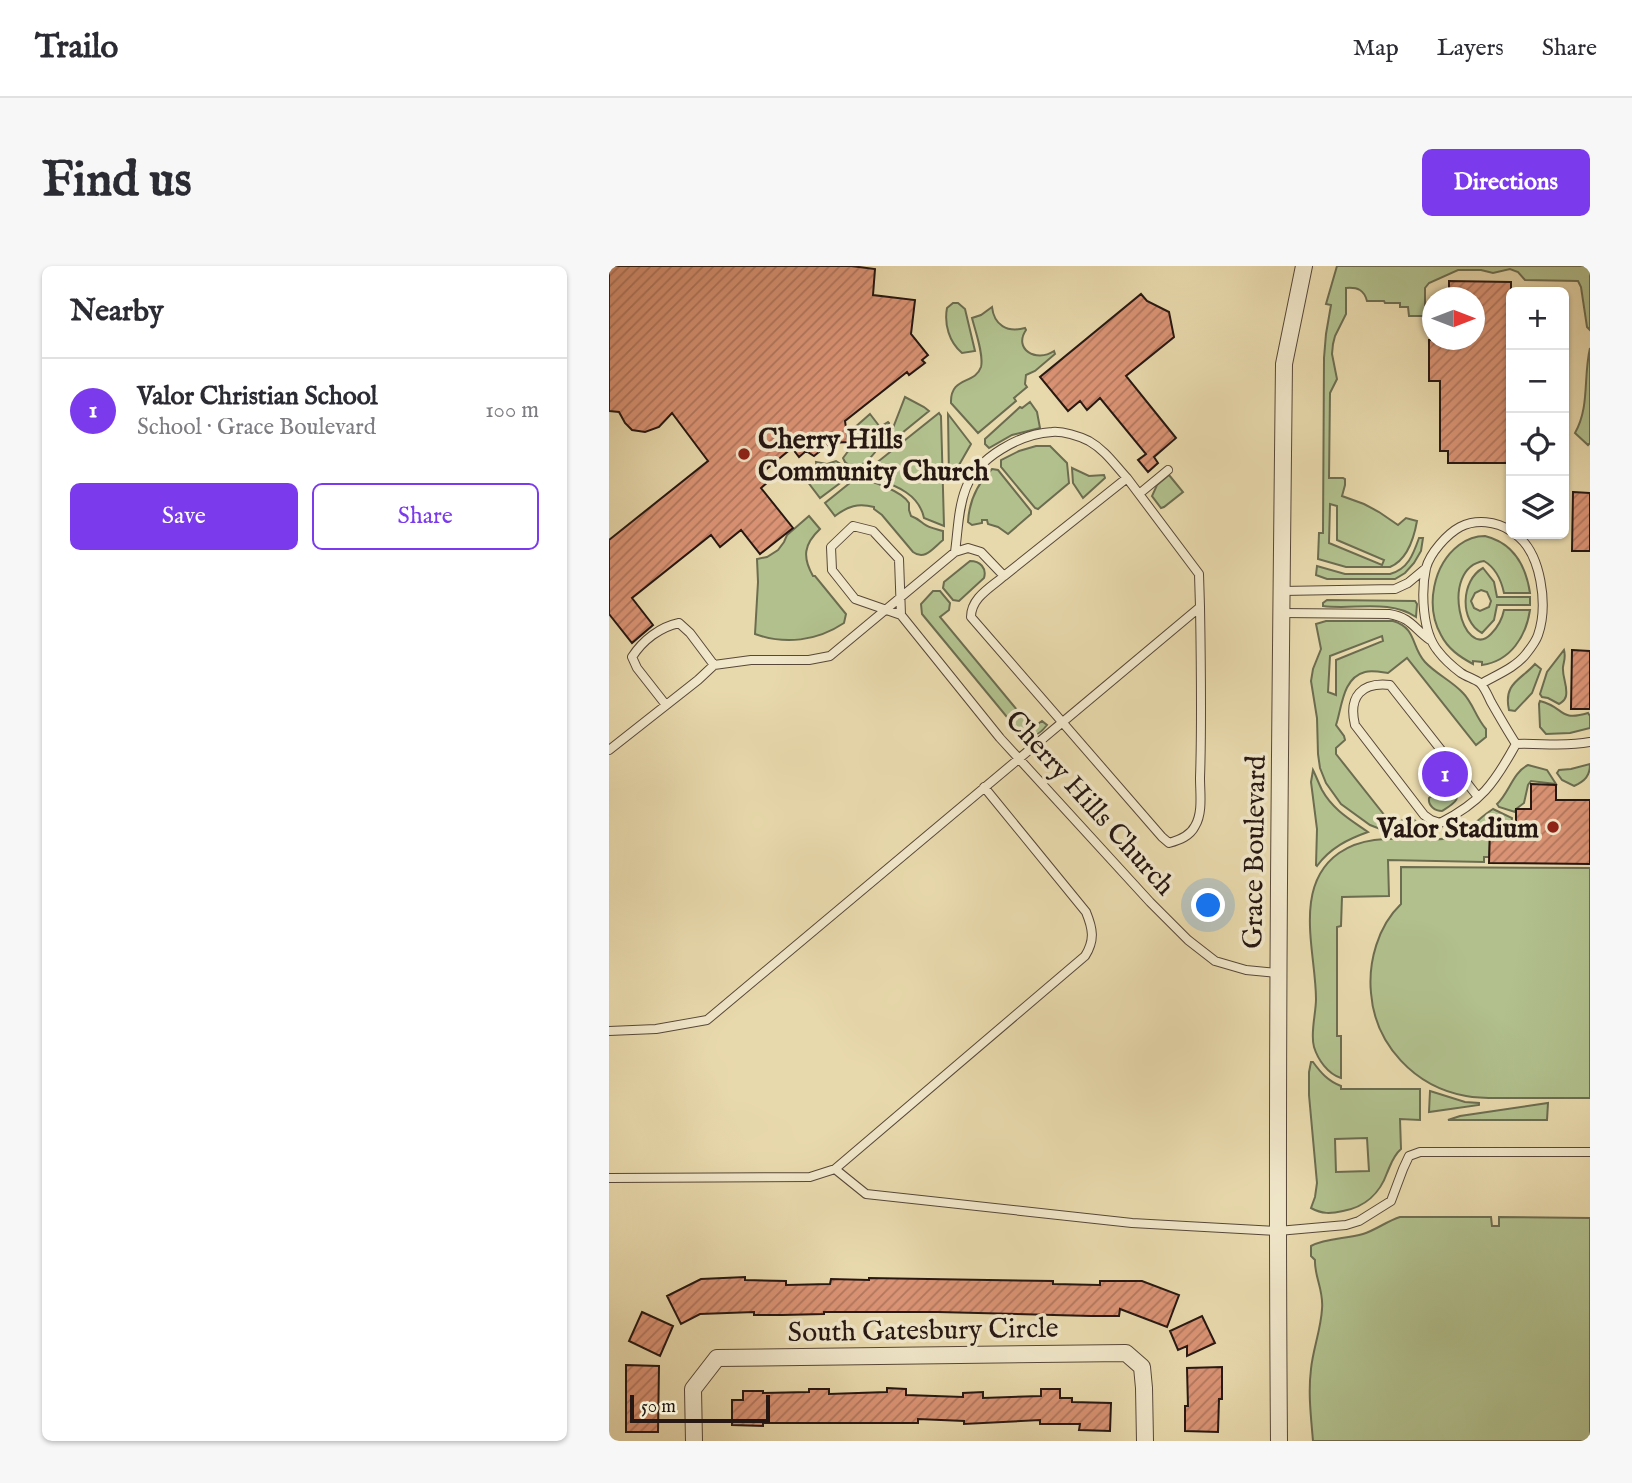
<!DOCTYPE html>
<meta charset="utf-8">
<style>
body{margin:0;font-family:"IM FELL English",serif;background:#f7f7f7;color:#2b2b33}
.controls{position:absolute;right:21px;top:21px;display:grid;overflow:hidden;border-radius:10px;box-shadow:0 2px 5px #0004}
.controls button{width:63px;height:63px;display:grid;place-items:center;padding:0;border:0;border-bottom:2px solid #e1e1e2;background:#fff;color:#2b2b33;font:35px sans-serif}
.compass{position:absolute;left:813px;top:21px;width:63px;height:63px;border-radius:50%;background:#fff;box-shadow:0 2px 5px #0004;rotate:90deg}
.scale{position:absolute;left:21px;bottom:18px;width:140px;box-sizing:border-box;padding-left:7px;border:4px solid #271813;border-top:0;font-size:19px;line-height:24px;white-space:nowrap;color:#271813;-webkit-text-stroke:5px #f0e6c9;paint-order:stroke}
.you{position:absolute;left:600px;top:640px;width:24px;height:24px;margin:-18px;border:5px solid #fff;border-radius:50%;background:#1a73e8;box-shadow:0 0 0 10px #1a73e833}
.badge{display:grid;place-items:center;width:46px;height:46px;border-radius:50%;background:#7c3aed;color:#fff;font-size:23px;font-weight:700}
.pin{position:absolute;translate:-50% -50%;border:4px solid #fff;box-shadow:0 2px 7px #0006}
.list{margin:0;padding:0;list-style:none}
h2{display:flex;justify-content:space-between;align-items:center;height:91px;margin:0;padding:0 28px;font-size:30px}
h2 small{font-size:23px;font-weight:400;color:#7c7c81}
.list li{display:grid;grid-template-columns:46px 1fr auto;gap:21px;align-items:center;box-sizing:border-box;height:105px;padding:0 28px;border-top:2px solid #e1e1e2}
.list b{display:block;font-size:26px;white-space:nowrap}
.list p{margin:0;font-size:23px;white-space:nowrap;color:#7c7c81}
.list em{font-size:23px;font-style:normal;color:#7c7c81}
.actions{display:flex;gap:14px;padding:21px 28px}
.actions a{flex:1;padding:16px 0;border:2px solid #7c3aed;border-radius:10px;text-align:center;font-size:24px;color:#7c3aed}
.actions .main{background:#7c3aed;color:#fff}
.icon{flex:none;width:38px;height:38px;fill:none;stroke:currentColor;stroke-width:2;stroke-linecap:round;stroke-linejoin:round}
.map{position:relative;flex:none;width:981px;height:1175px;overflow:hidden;border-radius:10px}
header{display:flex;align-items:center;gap:42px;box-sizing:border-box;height:98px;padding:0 35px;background:#fff;border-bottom:2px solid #e1e1e2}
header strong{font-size:33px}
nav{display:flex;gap:38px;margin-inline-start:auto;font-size:24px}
.intro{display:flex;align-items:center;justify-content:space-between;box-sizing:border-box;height:168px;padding:0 42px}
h1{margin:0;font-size:49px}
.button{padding:18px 32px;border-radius:10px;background:#7c3aed;color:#fff;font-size:24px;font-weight:700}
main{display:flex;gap:42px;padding:0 42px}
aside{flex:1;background:#fff;border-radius:10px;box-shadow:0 2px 5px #0004}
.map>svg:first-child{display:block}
</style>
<header>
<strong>Trailo</strong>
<nav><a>Map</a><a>Layers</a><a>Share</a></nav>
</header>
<div class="intro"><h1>Find us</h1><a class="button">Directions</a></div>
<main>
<aside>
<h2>Nearby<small></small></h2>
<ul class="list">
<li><span class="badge">1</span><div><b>Valor Christian School</b><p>School · Grace Boulevard</p></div><em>100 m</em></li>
</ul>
<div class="actions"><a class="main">Save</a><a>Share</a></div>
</aside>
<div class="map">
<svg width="981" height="1175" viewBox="0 0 981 1175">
<defs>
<pattern id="building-hatch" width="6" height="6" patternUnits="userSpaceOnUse" patternTransform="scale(1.75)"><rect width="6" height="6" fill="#da9374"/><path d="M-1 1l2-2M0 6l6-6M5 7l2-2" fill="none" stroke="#b1775e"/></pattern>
</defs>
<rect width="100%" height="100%" fill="#e8d9ac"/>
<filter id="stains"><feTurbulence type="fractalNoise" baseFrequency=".00286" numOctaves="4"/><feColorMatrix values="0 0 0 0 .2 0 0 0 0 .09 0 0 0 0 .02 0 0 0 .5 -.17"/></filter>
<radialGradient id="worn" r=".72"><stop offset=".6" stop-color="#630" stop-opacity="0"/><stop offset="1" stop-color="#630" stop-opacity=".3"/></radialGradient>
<path fill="#b1c08d" stroke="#6c6c50" stroke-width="2" fill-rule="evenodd" d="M728,0H981V64L978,61L972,21L969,15L916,14L909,6L901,3L884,7L872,4H849L820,17L816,22V50H800L799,41H791V37H776L775,35H758C755,24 749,21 737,22V48L726,70L724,78L723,88L728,113L721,127L720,212H734L736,213V219L733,230L755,238L770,246L789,259L797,252L808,255C805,272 798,294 781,301H737L709,293L710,267H714L715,92L717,68L722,39L717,38ZM721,238L728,240V274L775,294L773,299L720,277Z
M344,37H349L356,43L366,85L353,87C340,76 335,58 338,42Z
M383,41C385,59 398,67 416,62L417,64C404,83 427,97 445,85L446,88L426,105L417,109L416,118L418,121L405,132L407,135L369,167L342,137C341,110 366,119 372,101C375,89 366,64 363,52L372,49Z
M981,82V177L979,179L966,167C981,140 974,112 981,82Z
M296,131L315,141L320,145L277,180Z
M421,136L428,146L431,162L403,169L380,182L376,178V173L411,141L413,142Z
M330,147L332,150L335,260L315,252C309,224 280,218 257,209L256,206Z
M261,148L271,161L279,156L280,157C272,176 266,196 244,202L236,196L234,192L243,180L244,163Z
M339,148L362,178L342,213L340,212Z
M427,180H441L458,197L460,217L429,243L426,242L392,201V194L410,185Z
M227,195L238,202L242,209L211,232L198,215L208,207L207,196L218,198Z
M463,202L480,210L495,209L496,212L474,232L464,217Z
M383,203L389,204L422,245V248L399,268L389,261L379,258L378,254H373V257L363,259L359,256C360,236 369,217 383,203Z
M560,209L574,226L555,241L552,242L543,230L548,219Z
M247,212C261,214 293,225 300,237V244L302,250C308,252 310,254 315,258C320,262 328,263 334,265V274C324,282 316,295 304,286L273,249L265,243V241C249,237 239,240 226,250L216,237Z
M200,250L211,263C195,278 193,291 204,310H206L237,348L235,357C208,375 176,379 146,368L149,316L148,293L158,291L169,284L175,276L178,269Z
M876,270C904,277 917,300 921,327H895C892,313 887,302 875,295C829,302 854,397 882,368C889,361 893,354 895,344H921C917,370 902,395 873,399V396L864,395V398C851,391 839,383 832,369C816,340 824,299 850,279C858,273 866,270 876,270Z
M810,272H814L812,285L805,297L796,307L786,313H718L707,309L708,300L736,308H781C799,303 804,289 810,272Z
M361,295C371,295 378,302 375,312L350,335L344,334L334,322L335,316Z
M874,302L885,316L888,331H921V339H888L885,354L873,367C850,355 852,314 874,302ZM872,324L878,326L882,335L880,341L871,345L865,342L862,335L866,327Z
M324,325H331L341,337L340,344L331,351L423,462L433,455L438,459C431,468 423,474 412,468L313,348L312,338Z
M718,334L806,335L808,338L807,351C780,333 745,344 714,340V337Z
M717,355H784C808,362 802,381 816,396C827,408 843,415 854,427C864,437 867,452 877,463V471L867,479L798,392L779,407C772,406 763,404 756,406C733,412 733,442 727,459L735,470L736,474L727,482V488L784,560C810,542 799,557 821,565L820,567L779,566L761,559L732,538L717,517L711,502L709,488L708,452L702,415L704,403L712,383L707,358ZM773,370L774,375L727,394V429L719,426L721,390Z
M955,384C957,391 955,394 954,401C953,411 959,420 957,430C956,435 954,435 950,438L939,432L933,431L931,428L938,406Z
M926,398L932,403L923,427L906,445L900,444C894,417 912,414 926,398Z
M931,435C956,441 949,456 979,447L981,450V462L961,467L937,468L931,461L930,438Z
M981,498C981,510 976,515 965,520L953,514L948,507L950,504L962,503Z
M919,499L938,504L947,518L922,515L919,519L915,537L907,543L906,546L890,541L888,538C900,527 904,506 919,499Z
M704,504C707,510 710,518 713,524C724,544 742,554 759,566C739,573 721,582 708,600L707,599L708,563L702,516Z
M839,518H843C854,533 846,537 833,545C826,545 819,540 820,532Z
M884,543L903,552L902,560C890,566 877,552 877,568L881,571L880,591H875V596L779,594L780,630L733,631L732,660L728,661V770H732V812C719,808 709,794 705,781C701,767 707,748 707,733C707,687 683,620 730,587C756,569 787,573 818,573C825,573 832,574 839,572C857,569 869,552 884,543Z
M792,601L981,602V832C956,832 931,832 905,832C889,832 873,833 857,830C806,821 766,779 762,727C759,696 769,660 792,638Z
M702,796H704C712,807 719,815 732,820V823H811V854L791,853L792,883C784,890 782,898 778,907C771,927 756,941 734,945C721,948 713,948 702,942L706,931L708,917L700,829V806ZM758,872L760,905L727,906L726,873Z
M821,825L856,836L870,837V839L820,846Z
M939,837L938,854H839L851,850Z
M791,951H882L883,960H890V951L981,952V1175H704C702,1151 699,1127 702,1103C704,1083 712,1063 713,1043C715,1024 705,1010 706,994L702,990V980C717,972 737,973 754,968C767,964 778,955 791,951Z"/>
<path fill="url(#building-hatch)" stroke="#271813" stroke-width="2" d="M0,0H242L266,3L264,29L306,34L302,68L319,89L313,94L316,97L300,109L298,106L236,155L239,176L221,177L205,190L197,185L190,191L183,182L154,206L160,215L152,222L184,262L151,288L132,264L111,281L102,269L23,332L44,359L23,377L0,348V274L99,195L63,147L50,161L36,166L23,164L16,157L10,146L0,145Z
M840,15L902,16V197H839V185H831V115H820V74H865V32H840Z
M532,28L538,35L560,46L565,71L517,110L567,172L545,191L549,197L539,206L529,194L537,188L491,132L478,144L471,135L459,145L431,111Z
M964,226L981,227V285H963Z
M963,384L981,385V443H962Z
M922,518L947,519V534H981V598L880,597L881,564H907V543H922Z
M136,1011V1014L177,1015V1019L221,1018L222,1013L260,1014V1012L444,1015V1018L491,1019V1015H533L570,1029L558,1061L511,1043L510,1050H482L329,1046H215V1048L173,1049H145V1046L91,1048L72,1058L58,1030L92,1013Z
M33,1046L64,1060L51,1090L20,1075Z
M593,1050L606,1077L578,1090V1080L569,1084L561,1065Z
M17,1099L50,1100L49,1166H17Z
M613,1101V1133H610L609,1166L576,1165V1140H579L578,1102Z
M278,1122L297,1123V1129L354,1131V1127L374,1126V1132L432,1130V1123H451V1132H463V1136L502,1137L501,1165L470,1164L471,1158H431V1154L355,1158V1155L309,1153V1157H154V1160L123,1159V1134H134V1125H154V1127L200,1126V1123H220V1128L278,1126Z"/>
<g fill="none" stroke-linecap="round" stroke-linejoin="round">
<g stroke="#574839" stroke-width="10">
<path id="service" d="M530,228L559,204
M902,265C887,255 867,253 851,261C838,268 821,287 817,302C812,325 813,366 829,385C835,393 844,401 852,407C858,411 866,413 871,417C876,422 879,430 882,436C890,450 898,464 907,478
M346,286C349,265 349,242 357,222C369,191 411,168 443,166C454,165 470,170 480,175C496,184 506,199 518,212
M395,310C381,322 362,332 362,351L553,571L560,577C571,574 581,570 586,560C594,547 591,527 591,512C593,455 592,398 591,341
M673,325L786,323L799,317L817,302
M673,347L780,348C803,352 804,362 821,374
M292,349L246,333L223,304L222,281L244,260L264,265L290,293L292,349L391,472L541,636L579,674L606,695L637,704L669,707
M872,418C887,409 906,402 917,388C921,383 927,375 929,369C939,340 933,287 906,268
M57,439L28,402L23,391C34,374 51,361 70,357L81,367L105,399
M0,484L89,414L105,399L142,394H200L221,390L346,286L359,282L372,286L395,310L518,212L590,308L591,341L98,754L47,763L0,765
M869,531L781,419C753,416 739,430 746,459L815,549L822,554L831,557C872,536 885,518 907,478C931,477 957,481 981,476
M226,903L476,690C486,674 484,663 477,646L375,521
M0,912L201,911L226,903L257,928L523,957L669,965L737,959L750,955L782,935L794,903L800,890L811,886H981"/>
</g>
<g stroke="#574839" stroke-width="18">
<path id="minor" d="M85,1175L84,1123L108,1092L517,1087L533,1101L535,1122L536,1175
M670,1175C667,816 671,457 675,98L695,0"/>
</g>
<use href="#service" stroke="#f0e6c9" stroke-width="8"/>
<use href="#minor" stroke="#f0e6c9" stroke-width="16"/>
</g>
<g fill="#8f2418" stroke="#f0e6c9" stroke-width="2.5">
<circle cx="135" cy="188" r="7"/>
<circle cx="944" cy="561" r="7"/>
</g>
<g text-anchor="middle" stroke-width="7" stroke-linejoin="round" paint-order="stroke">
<g font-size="28" font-weight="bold" fill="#271813" stroke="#f0e6c9" text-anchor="start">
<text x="149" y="182">Cherry Hills<tspan x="149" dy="32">Community Church</tspan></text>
<text x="930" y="571" text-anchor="end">Valor Stadium</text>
</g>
<g font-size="28" fill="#271813" stroke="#f0e6c9">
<text transform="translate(482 536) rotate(48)" y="10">Cherry Hills Church</text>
<text transform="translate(644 586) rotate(-89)" y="10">Grace Boulevard</text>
<text transform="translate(314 1063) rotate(-1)" y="10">South Gatesbury Circle</text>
</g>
</g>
<rect width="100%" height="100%" filter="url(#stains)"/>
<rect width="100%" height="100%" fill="url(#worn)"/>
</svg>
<div class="controls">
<button>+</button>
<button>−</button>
<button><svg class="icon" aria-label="locate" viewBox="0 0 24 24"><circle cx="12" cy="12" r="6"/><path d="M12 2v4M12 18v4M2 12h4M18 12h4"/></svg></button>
<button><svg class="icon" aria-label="layers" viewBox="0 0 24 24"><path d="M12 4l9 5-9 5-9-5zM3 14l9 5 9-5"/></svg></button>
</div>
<svg class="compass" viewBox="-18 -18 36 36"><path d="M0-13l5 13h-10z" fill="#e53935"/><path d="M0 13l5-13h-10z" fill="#7c7c81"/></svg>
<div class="scale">50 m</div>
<div class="you"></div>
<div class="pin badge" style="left:836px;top:508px">1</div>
</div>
</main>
